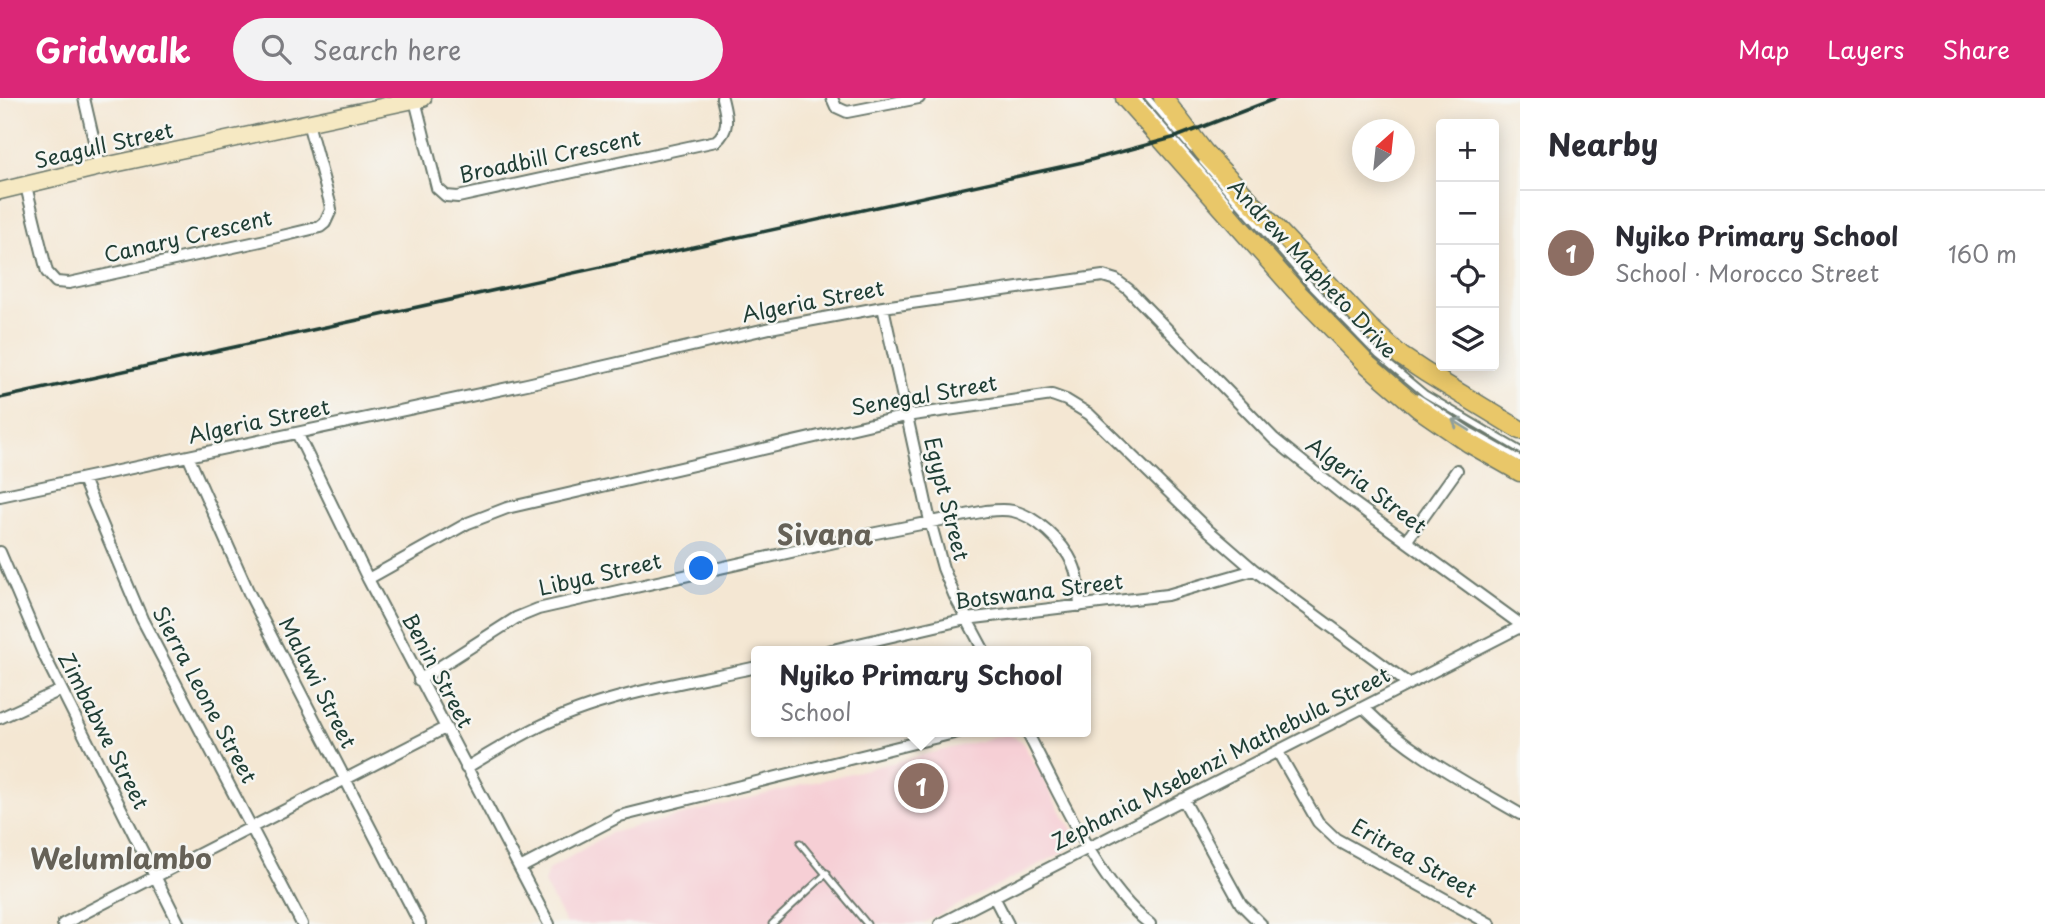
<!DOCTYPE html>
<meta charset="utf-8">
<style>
body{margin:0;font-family:"Playpen Sans",sans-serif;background:#f2f2f3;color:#2b2b33}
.controls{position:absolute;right:21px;top:21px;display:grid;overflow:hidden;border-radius:7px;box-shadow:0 4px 18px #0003}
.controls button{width:63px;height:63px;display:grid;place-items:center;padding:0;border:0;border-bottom:2px solid #e1e1e2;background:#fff;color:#2b2b33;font:35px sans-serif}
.compass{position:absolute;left:1352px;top:21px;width:63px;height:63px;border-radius:50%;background:#fff;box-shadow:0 4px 18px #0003;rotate:27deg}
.you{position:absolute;left:702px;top:471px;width:24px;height:24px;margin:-18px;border:5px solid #fff;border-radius:50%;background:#1a73e8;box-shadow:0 0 0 10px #1a73e833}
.badge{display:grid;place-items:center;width:46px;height:46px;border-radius:50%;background:#db2777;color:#fff;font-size:23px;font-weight:700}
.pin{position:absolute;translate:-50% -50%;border:4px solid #fff;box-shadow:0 2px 7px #0006}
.popup{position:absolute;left:751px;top:548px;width:340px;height:91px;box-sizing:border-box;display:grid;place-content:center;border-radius:7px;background:#fff;filter:drop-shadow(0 2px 5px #0005);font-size:23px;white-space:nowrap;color:#7c7c81}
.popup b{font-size:26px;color:#2b2b33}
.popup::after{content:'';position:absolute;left:50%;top:100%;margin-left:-14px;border:14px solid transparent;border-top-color:#fff}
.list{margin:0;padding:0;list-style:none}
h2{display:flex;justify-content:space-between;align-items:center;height:91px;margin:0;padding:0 28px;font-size:30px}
h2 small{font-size:23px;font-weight:400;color:#7c7c81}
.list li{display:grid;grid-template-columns:46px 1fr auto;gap:21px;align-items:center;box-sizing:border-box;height:126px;padding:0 28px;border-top:2px solid #e1e1e2}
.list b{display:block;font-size:26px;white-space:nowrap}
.list p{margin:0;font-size:23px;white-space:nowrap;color:#7c7c81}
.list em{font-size:23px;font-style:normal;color:#7c7c81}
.icon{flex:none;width:38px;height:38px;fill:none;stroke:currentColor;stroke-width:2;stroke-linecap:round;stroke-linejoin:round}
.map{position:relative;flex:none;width:1520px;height:826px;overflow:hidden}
header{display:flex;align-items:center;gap:42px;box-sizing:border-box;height:98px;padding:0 35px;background:#db2777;color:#fff}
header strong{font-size:33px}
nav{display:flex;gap:38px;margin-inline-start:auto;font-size:24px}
.search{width:490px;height:63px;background:#f2f2f3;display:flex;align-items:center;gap:18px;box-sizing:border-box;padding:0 24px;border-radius:38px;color:#7c7c81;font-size:26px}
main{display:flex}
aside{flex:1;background:#fff}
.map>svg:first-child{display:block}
</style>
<header>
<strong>Gridwalk</strong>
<div class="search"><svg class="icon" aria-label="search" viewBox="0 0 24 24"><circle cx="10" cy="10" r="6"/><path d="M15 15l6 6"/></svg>Search here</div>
<nav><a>Map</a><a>Layers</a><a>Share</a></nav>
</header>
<main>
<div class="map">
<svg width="1520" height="826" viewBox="0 0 1520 826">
<rect width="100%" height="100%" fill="#f6f6f2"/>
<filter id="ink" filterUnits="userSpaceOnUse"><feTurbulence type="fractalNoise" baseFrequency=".0143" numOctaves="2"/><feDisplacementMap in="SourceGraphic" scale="14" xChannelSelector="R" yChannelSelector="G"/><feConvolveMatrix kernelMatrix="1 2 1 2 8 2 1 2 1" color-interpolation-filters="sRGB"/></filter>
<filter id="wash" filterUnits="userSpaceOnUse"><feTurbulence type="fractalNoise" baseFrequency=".00686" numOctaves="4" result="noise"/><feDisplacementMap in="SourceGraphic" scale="28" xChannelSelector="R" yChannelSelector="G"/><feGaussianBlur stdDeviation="1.57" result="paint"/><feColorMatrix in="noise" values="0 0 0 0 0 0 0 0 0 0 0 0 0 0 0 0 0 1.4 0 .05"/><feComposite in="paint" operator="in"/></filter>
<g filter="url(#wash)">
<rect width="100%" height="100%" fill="#f4e7d3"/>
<path fill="#f6cfd5" d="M1007,636L1022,643L1073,734L1064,754L921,826H566L544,785L548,772L610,735Z"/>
</g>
<g filter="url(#ink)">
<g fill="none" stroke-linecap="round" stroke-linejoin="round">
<g stroke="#6a786c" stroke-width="9">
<path id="lane" d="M1138,0L1233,109
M1148,0L1191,51
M1202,64L1311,188L1378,257L1425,296L1520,352
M1418,299L1472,334L1520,361
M800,745L867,826
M772,826L827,775"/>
</g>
<g stroke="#6a786c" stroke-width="14">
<path id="street" d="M84,0L100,69
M832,0L836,9L847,14L919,0
M415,2L437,90L446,98L458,99L716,43C731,31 726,17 722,0
M26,88L47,174L56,184L69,185L261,143L320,129L325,125L331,112L330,105L308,25
M883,209L930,423L943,470L955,499L984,553
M297,335L368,481L549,826
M188,358L249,495L420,826
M83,381L142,521L302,826
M0,398L527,286L770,230L883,209L1103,178L1116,182L1128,191L1274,341L1347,400L1520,526
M1407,442L1457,372
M0,454L43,555L179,826
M368,481L468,425L507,410L906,318L1052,297L1066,302L1089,316L1209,433L1254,472L1409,586
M828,553L966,521L1167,497L1254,472
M419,582L516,520L538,511L866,437L986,413C995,412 1004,411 1013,413C1036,418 1063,444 1073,466C1079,479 1079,494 1080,508
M1364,610C1409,655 1465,684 1520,716
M0,620L61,592
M1027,634C1057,691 1099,788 1150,826
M1278,654L1318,724L1336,741L1490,826
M466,670C489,656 512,642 536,630C604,596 683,585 757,569
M1183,701L1241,806L1261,826
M520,770L620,718L958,634
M994,799L1008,826
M63,826L445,630
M940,826L1520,529"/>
</g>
<g stroke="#6a786c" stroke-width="19">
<path id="secondary" d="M0,93L100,69L423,0"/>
</g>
<g stroke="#6a786c" stroke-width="21">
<path id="primary" d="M1125,0L1296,193L1368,267L1418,310L1469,345L1520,374
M1163,0L1204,54L1369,229L1401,258L1425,274L1520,332"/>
</g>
<use href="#lane" stroke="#fff" stroke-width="5"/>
<use href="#street" stroke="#fff" stroke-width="10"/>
<use href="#secondary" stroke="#f6e9c3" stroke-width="16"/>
<use href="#primary" stroke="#e9c769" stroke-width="18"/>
<path stroke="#1f3d34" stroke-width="3.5" d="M0,300L1083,64L1176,39L1277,0"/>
</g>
<defs><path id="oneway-shaft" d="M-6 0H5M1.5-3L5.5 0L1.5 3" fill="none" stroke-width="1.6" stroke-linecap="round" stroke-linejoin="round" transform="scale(1.75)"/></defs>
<use stroke="#8f9e9a" href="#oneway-shaft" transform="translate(1461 327) rotate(-148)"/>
</g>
<g text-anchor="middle" stroke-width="5" stroke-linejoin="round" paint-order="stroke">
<g font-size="21" fill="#1f3d34" stroke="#f6f6f2">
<text transform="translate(104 48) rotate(-13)" y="7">Seagull Street</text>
<text transform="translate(550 59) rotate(-12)" y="7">Broadbill Crescent</text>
<text transform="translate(188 139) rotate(-13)" y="7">Canary Crescent</text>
<text transform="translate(1312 171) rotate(47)" y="7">Andrew Mapheto Drive</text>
<text transform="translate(813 204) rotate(-11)" y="7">Algeria Street</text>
<text transform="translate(924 298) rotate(-10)" y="7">Senegal Street</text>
<text transform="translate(259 324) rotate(-12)" y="7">Algeria Street</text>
<text transform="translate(1366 388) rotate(37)" y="7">Algeria Street</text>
<text transform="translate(946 401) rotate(76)" y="7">Egypt Street</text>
<text transform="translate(600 477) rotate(-13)" y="7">Libya Street</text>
<text transform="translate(1039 494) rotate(-7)" y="7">Botswana Street</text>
<text transform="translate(437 573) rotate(62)" y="7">Benin Street</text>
<text transform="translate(317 585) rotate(63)" y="7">Malawi Street</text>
<text transform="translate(204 597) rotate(62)" y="7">Sierra Leone Street</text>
<text transform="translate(103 633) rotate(63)" y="7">Zimbabwe Street</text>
<text transform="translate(1221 661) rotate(-27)" y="7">Zephania Msebenzi Mathebula Street</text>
<text transform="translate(1414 761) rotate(29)" y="7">Eritrea Street</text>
</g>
<g font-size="28" font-weight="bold" fill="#656157" stroke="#f6f6f2">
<text x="825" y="447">Sivana</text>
<text x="121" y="771">Welumlambo</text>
</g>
</g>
</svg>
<div class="controls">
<button>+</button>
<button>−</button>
<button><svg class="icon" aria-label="locate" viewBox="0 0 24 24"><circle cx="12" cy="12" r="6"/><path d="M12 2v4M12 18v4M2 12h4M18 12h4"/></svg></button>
<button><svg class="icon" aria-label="layers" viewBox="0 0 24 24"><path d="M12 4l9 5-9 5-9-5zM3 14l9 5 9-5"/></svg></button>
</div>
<svg class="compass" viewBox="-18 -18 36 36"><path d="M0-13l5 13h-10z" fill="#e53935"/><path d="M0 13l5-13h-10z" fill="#7c7c81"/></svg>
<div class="you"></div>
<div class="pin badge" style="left:921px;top:688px;background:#8d6e63">1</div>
<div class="popup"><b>Nyiko Primary School</b>School</div>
</div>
<aside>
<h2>Nearby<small></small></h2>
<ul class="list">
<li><span class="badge" style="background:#8d6e63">1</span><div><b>Nyiko Primary School</b><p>School · Morocco Street</p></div><em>160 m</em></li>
</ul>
</aside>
</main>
